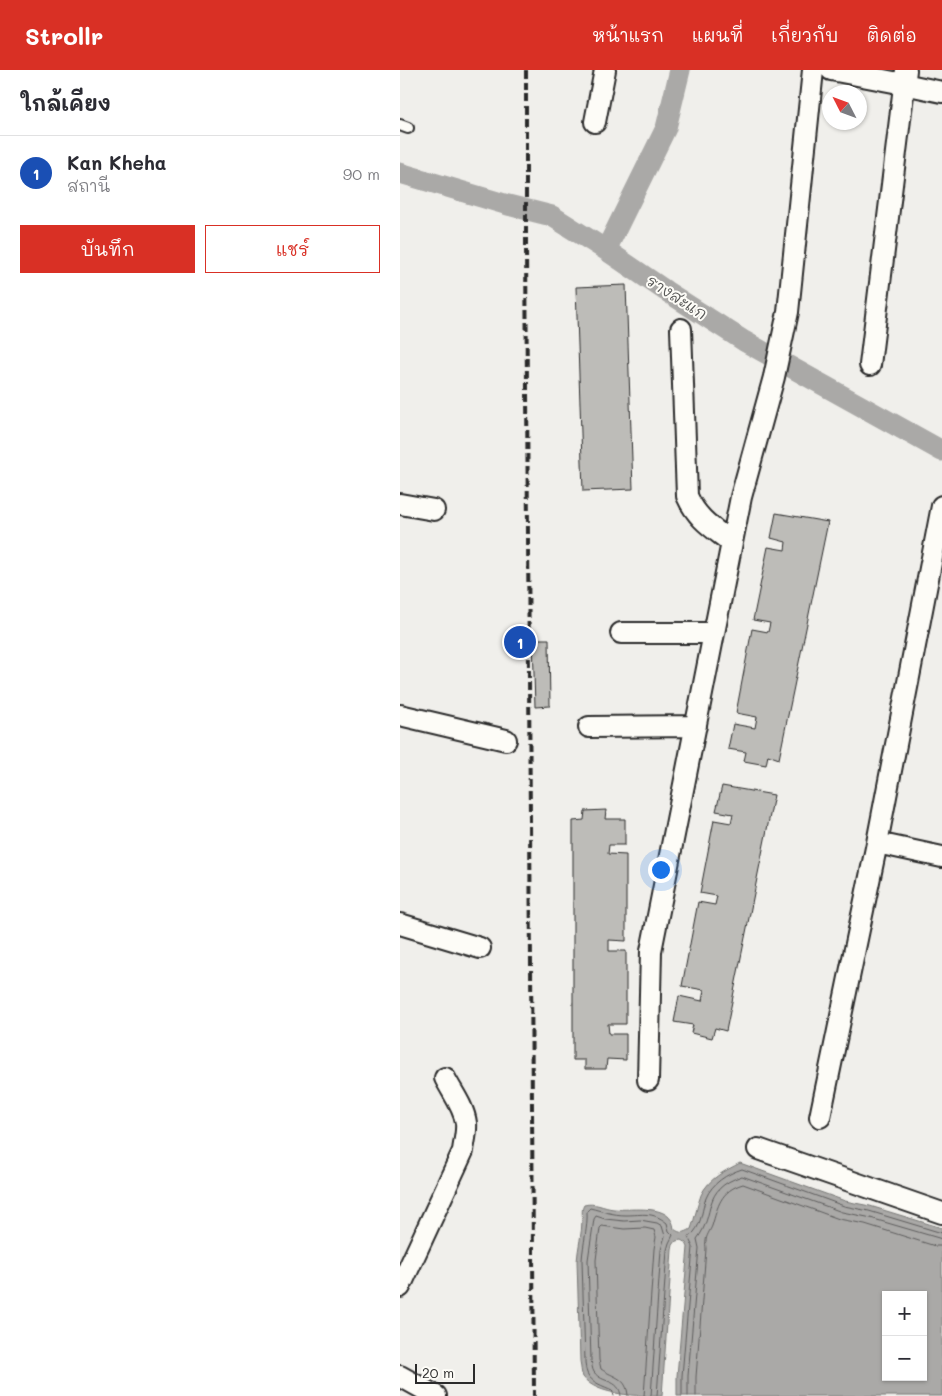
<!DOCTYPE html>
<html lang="th">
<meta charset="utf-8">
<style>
body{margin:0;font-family:Mali,"Playpen Sans Thai",sans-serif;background:#f2f2f3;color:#2b2b33}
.controls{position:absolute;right:15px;bottom:15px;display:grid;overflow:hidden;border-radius:0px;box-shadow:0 1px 4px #0004}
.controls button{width:45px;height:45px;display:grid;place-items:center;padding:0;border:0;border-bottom:1px solid #e1e1e2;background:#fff;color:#2b2b33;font:25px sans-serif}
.compass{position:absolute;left:422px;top:15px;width:45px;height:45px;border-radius:50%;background:#fff;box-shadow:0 1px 4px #0004;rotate:312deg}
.scale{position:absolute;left:15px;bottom:12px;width:60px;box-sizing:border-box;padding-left:5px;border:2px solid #2b2b2b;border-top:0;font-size:14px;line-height:18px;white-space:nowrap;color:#2b2b2b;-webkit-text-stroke:4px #fdfcf7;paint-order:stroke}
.you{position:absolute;left:260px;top:799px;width:18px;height:18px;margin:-12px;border:4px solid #fff;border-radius:50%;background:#1a73e8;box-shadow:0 0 0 8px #1a73e833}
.badge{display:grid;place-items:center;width:32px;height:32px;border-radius:50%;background:#d93025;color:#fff;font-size:16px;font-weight:700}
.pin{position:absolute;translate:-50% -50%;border:2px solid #fff;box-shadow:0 1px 5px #0006}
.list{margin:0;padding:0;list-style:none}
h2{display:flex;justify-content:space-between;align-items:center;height:65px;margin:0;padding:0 20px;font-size:21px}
h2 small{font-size:16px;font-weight:400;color:#7c7c81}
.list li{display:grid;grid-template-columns:32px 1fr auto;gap:15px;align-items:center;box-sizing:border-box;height:75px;padding:0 20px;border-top:1px solid #e1e1e2}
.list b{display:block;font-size:19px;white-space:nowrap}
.list p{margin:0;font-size:16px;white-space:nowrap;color:#7c7c81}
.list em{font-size:16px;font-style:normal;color:#7c7c81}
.actions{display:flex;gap:10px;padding:15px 20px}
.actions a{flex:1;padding:11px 0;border:1px solid #d93025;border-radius:0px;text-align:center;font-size:18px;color:#d93025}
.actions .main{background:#d93025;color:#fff}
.map{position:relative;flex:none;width:542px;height:1326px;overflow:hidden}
header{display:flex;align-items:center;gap:30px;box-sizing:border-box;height:70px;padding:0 25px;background:#d93025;color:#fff}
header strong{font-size:24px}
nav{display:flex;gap:28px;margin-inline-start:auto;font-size:18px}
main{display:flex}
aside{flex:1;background:#fff}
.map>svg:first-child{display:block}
</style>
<header>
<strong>Strollr</strong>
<nav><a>หน้าแรก</a><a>แผนที่</a><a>เกี่ยวกับ</a><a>ติดต่อ</a></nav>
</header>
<main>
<aside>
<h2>ใกล้เคียง<small></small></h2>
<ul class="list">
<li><span class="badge" style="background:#1a4fb4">1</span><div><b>Kan Kheha</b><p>สถานี</p></div><em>90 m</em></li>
</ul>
<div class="actions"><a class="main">บันทึก</a><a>แชร์</a></div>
</aside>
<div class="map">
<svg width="542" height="1326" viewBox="0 0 542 1326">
<rect width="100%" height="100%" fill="#f0efeb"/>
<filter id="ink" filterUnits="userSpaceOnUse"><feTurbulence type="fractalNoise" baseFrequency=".02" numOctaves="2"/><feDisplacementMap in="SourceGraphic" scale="10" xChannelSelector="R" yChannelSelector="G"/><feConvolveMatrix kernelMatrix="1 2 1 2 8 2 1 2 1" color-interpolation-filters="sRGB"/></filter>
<g filter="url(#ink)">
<path fill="#aaa9a7" stroke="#777775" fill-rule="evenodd" d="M340,1093L445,1131L470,1136L542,1158V1326H277V1306L288,1177L286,1173L281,1170L276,1171L273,1175L272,1180L262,1326C239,1326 197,1326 183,1307C181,1303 181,1296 180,1291L177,1191C178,1177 182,1164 182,1150C183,1144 181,1140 184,1135C195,1132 203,1138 214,1139C232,1141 272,1132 274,1159C281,1164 284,1163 291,1159C295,1148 297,1136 301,1125C309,1108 325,1101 340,1093ZM486,1225H523V1307H486Z"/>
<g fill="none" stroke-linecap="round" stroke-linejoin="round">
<path stroke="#5e5d5d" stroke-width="1" d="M214,1326L212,1320C204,1316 191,1313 187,1303C186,1300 185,1295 185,1291L182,1190C183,1174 188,1157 187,1141L190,1138C202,1141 213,1145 226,1145C243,1145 252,1141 267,1153L269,1161L273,1165L269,1173L267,1180L257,1326
M221,1326C219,1308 202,1314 194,1302C192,1299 192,1294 191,1290L188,1190L194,1149L196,1146L205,1149L224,1151L240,1150L257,1153L262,1156L265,1166L261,1180L251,1326
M228,1326C227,1307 214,1308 201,1299L199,1290L196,1190L200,1158L202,1156L224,1159L245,1158L254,1160L256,1167L254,1179L244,1326
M282,1326V1306L293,1177L288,1167C290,1165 293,1164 294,1162C302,1153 302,1138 306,1128C312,1113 327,1104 342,1099L444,1136L469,1141L542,1163
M288,1326V1306L299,1178L297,1169C317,1143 300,1120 342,1106L442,1142L467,1147L542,1169
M296,1326V1307L306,1179C306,1176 305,1173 306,1171C306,1166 310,1161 312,1156C318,1136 320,1121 343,1114L439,1149L465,1154L535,1176H542"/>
<path stroke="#aaa9a7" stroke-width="21" d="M0,103L108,135L152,146L206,180L266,221L344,271L542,381
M206,180L266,58L280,0"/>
</g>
<path fill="#bdbcb8" stroke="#2b2b2b" d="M226,215L233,419L183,421L176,217Z
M376,443L428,452L379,689L368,685L366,695L344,691L346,682L328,679L333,654L355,658L357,647L336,643L352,559L368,562L370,553L353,550L368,477L385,480L386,472L371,468Z
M133,569H149L150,636L135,637Z
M322,716L374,725L326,961L315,958L312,968L291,963L293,955L274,952L279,926L302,931L304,920L282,916L298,832L315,835L317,826L300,823L314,750L331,753L333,744L316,741Z
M206,740L205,749H225V775H209L208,784L226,785V871L209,870V881H226V954H208L209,964H226V990L207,989L206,999H185V990H173V751L184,750L185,741Z"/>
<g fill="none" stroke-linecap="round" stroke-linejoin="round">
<g stroke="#2b2b2b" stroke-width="14">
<path id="service" d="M0,55L8,58"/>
</g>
<g stroke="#2b2b2b" stroke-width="24">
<path id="minor" d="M431,0L504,14L542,22
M195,52L205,0
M281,259L287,426C297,449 313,458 332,473
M470,295L506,0
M0,434L34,440
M221,563H314
M0,645L106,670
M189,657L296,656
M477,773L542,787
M0,854L80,878
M248,1010L251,881L341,427L374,307L388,242L413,0
M420,1047L477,773L542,436
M358,1079L542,1143
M0,1217L63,1081C64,1072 67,1062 66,1053C64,1037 52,1022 45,1008
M0,1306L36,1326"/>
</g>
<use href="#service" stroke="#fdfcf7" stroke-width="10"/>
<use href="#minor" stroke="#fdfcf7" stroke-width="20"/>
<path stroke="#2b2b2b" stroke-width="4" stroke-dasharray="8 4" stroke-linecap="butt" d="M126,0V177L134,1326"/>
</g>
</g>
<g text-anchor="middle" stroke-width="4" stroke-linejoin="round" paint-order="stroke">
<g font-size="16" font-style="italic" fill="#575756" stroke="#fdfcf7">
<text transform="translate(277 227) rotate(33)" y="6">รางสะแก</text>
</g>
</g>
</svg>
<div class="controls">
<button>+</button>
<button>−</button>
</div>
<svg class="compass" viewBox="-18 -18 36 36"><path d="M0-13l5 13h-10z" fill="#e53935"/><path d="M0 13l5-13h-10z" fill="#7c7c81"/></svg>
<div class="scale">20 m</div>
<div class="you"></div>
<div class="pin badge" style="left:120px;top:572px;background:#1a4fb4">1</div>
</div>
</main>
